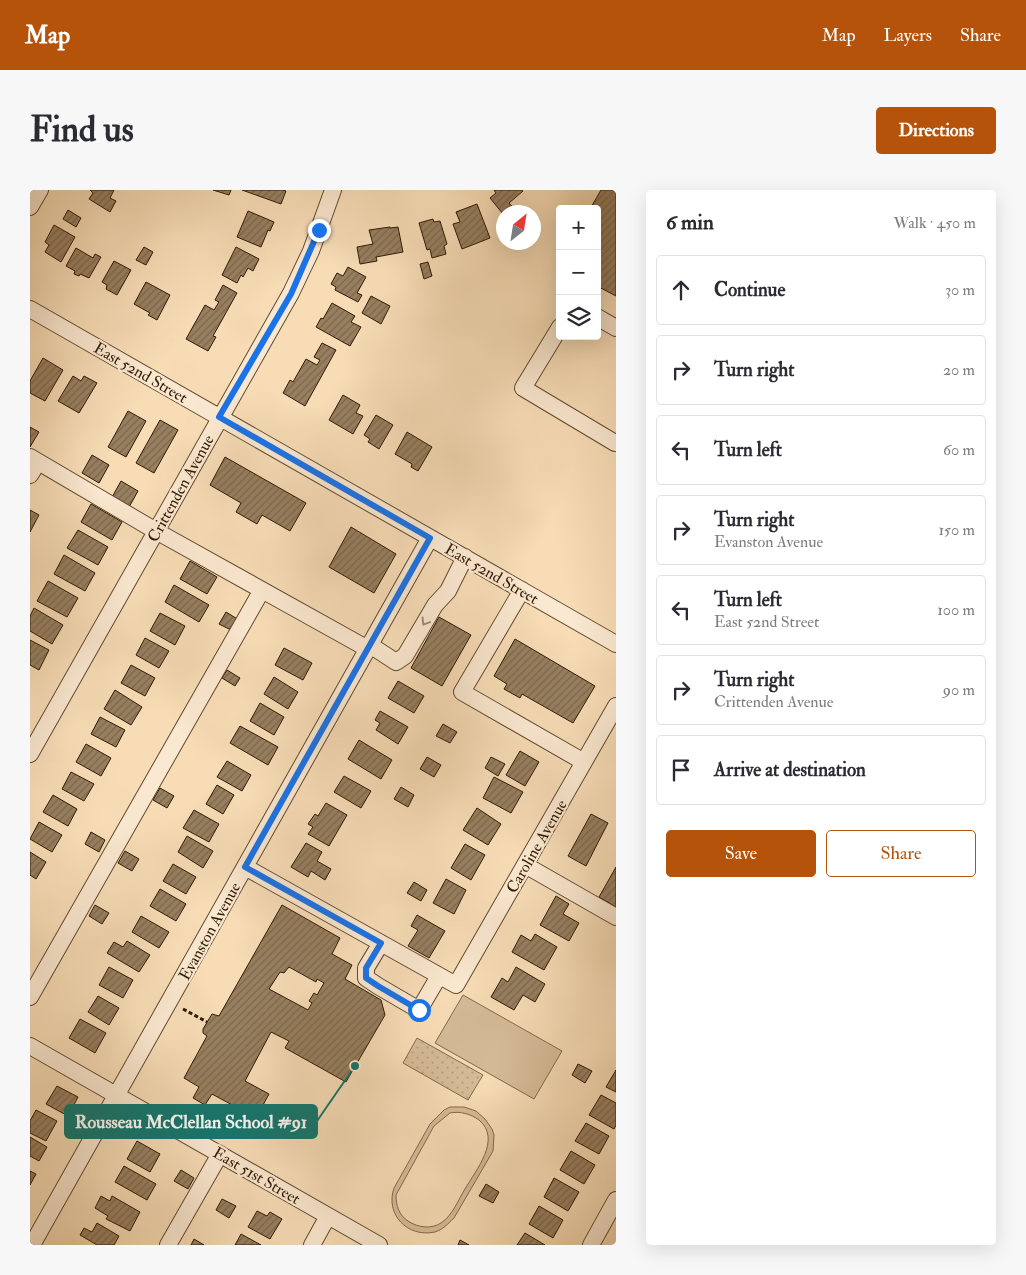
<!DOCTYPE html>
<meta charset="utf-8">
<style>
body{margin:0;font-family:"IM FELL Double Pica",serif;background:#f7f7f7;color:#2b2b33}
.controls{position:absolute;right:15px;top:15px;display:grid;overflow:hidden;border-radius:5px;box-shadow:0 5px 20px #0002}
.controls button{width:45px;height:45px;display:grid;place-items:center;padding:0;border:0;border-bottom:1px solid #e1e1e2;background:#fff;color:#2b2b33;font:25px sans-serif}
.compass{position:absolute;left:466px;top:15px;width:45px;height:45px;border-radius:50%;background:#fff;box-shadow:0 5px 20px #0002;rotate:30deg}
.stop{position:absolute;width:15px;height:15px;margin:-11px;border:4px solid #1a73e8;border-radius:50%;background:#fff}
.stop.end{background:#1a73e8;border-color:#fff;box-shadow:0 1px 5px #0008}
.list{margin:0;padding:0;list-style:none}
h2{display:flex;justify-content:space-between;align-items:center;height:65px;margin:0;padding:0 20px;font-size:21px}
h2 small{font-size:16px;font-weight:400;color:#7c7c81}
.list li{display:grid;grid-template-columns:32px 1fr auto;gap:15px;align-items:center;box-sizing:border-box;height:70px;margin:0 10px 10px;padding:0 10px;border:1px solid #e1e1e2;border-radius:5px}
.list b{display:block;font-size:19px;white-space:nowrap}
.list p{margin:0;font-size:16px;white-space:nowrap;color:#7c7c81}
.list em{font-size:16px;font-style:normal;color:#7c7c81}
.actions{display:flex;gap:10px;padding:15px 20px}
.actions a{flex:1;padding:11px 0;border:1px solid #b45309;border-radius:5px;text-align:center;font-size:18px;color:#b45309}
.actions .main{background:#b45309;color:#fff}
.icon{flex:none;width:28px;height:28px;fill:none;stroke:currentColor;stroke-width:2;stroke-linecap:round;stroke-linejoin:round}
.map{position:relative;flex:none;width:586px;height:1055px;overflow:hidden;border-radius:5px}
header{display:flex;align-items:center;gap:30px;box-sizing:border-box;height:70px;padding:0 25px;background:#b45309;color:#fff}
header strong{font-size:24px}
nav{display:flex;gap:28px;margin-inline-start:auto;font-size:18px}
.intro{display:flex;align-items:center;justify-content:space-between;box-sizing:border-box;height:120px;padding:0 30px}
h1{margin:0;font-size:35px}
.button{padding:12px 22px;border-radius:5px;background:#b45309;color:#fff;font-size:18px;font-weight:700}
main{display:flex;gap:30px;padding:0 30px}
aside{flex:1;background:#fff;border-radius:5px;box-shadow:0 5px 20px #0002}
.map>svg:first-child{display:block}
</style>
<header>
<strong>Map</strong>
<nav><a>Map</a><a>Layers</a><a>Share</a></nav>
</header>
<div class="intro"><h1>Find us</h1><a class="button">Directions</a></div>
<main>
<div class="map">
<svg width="586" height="1055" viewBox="0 0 586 1055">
<defs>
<pattern id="park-dots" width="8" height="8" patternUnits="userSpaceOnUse" patternTransform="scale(1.25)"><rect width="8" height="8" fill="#d5bb97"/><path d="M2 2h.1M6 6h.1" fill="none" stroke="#b7a080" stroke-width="1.8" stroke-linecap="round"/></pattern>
<pattern id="building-hatch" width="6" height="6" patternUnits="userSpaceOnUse" patternTransform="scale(1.25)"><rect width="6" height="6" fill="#977f60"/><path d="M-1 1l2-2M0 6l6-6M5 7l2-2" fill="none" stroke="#7c674d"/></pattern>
</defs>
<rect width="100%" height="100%" fill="#f7dcb6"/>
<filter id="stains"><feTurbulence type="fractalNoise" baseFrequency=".004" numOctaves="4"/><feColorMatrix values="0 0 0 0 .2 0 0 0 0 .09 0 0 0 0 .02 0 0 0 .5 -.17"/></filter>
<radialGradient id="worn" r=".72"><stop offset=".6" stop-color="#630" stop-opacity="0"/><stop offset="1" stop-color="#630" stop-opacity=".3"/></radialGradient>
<path fill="#d5bb97" stroke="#826a4c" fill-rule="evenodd" d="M433,805L532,861L504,909L405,853Z
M420,917H434L446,921L455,929L462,939L464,945L463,961L424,1028C418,1034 412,1040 405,1042C377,1048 355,1024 364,998L400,934L414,920ZM420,923C430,921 441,924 449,930C472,949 446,980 435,999C428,1010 423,1025 411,1033C402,1039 388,1038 378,1031C369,1025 366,1016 366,1005L404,936Z"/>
<path fill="url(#park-dots)" stroke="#826a4c" d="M387,848L453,885L438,910L373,873Z"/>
<path fill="url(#building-hatch)" stroke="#301a02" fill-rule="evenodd" d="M84,0L80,8L86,11L80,22L59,9L63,3L60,0Z
M183,0H201L199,5Z
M212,0H253L256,1L251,14Z
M464,0H492L493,1L479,13L486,21L484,22H473V24L460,8L466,3Z
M571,0H586V106L567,96V19H560Z
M447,14L460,48L432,59L423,34L430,32L426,22Z
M38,20L51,28L46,37L33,29Z
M218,21L244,32L240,41L238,40L231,57L207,47Z
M403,29L404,32L410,31L417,54L414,56L416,64L402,68L400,59L397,60L389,33Z
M24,35L45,47L31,72L15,62L19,55L15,52Z
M360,37V38L368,37L373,62L346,67L347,71L330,74L327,57L343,54L339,40Z
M114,57L123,62L116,75L106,70Z
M206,57L229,69L223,81L218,78L213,87L211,85L207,93L192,85Z
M46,58L63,68L65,64L71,67L59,88L50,84L49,86L44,84L45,81L36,76Z
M84,71L101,80L87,105L76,99L77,95L72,92Z
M398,72L402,86L394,89L390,74Z
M318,77L336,87L327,103L332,105L328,112L305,100L306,97L301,94L307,83L313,86Z
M116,92L140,105L127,130L118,125L120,123L104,114Z
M193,95L207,103L183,146L186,147L178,161L156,149L175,115L184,120L189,112L185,110Z
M341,106L360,116L351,134L332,123Z
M302,113L325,126L321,132L331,137L320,156L286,137L291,128L293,129Z
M292,153L306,160L275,216L253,203L260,190L263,192L276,169L287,175L290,170L284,167Z
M13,168L33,180L15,211L0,203V191Z
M43,186L51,191L54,186L67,193L49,223L28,211Z
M313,205L330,215L326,223L333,226L323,244L299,230Z
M98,221L116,231L96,267L78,257Z
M346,225L363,235L349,259L338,252L340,249L334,245Z
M130,230L148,240L124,283L106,273Z
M0,237L9,242L0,257Z
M377,242L402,257L388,281L381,277L382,274L365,264Z
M62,265L79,275L69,293L52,283Z
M195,267L276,313L260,341L232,325L227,334L206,322L211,313L180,295Z
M91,291L108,301L98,319L81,309Z
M61,314L92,332L82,350L51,332Z
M0,320L9,325L0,342Z
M321,337L366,364L344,403L299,377Z
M48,340L78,357L68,375L37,358Z
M34,365L65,383L55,401L24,384Z
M160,371L187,387L177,404L150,389Z
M18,391L48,408L37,427L7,411Z
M144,395L179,415L169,432L135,412Z
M4,418L33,435L22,454L0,441V426Z
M196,422L209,430L203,441L189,434Z
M130,423L155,436L145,455L120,441Z
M409,427L441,445L412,496L381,478Z
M115,448L139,461L129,478L106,465Z
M485,449L565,496L543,533L492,504L490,508L474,499L477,494L464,486Z
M0,450L19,460L9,480L0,475Z
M254,458L282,473L273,490L245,475Z
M101,475L125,488L115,506L91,493Z
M197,480L210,488L205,496L192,488Z
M244,487L268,502L258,519L234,504Z
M368,491L394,506L384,523L358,508Z
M85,500L112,517L101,535L74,519Z
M230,513L254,527L244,545L220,531Z
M350,521L378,537L368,554L346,540L350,533L345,530Z
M70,527L95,540L86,557L61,544Z
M413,534L427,542L420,553L406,546Z
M210,536L248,557L238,575L200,553Z
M329,550L362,570L351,589L318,569Z
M56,554L81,568L71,586L46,572Z
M490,561L509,572L495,596L476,585Z
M397,567L411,575L404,587L390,579Z
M461,567L475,574L468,586L455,578Z
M197,571L221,585L212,601L187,587Z
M41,582L64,594L54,611L32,599Z
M314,586L341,601L331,618L304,602Z
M464,587L493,602L481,623L453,608Z
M187,595L204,605L193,624L176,614Z
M371,597L384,605L378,617L364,609Z
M130,598L144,606L137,618L123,610Z
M23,605L47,619L38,636L13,622Z
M296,613L317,625L299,656L278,644L283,637L278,634L285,624L288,626Z
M447,618L471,634L458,655L433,640Z
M164,620L189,634L179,652L153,638Z
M561,624L578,633L556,676L538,666Z
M9,632L32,645L22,662L0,649Z
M61,642L75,650L69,662L55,654Z
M157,646L183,661L173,678L148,662Z
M276,653L292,662L287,671L301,679L295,690L281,681L278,687L261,677Z
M435,654L455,665L441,690L421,678Z
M95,661L109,669L102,681L88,673Z
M0,662L16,672L6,689L0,685Z
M143,674L166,687L156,704L133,691Z
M586,677V717L569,707Z
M416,689L436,700L424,724L403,713Z
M384,692L397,700L391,711L377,703Z
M130,699L156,714L146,731L120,716Z
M526,706L539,714L533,724L549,733L539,751L510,735Z
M65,715L79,723L72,734L59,726Z
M252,715L310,748L302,764L322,775L315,789L351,810L355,825L316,892L255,858L259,851L241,842L215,891L239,904L226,928L182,904L175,915L163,908L169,897L154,888L177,846L173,843V839L182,824L189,826ZM259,777L286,792L287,789L294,793L287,805L284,803L279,811L282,813L278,820L239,799L250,782L254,783Z
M387,725L415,741L399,768L378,756L388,740L381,736Z
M111,726L139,742L129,758L102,742Z
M505,744L527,757L514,780L482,762L491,745L501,751Z
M97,751L120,765L109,782L77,763L84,752L93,757Z
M79,777L103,790L93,808L69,795Z
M486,777L515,794L505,812L493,805L484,820L461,807L472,788L478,792Z
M68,806L89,818L79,835L58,822Z
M50,829L76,843L65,863L39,848Z
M548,874L562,881L555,893L542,885Z
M586,880V902L576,897Z
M27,896L48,907L38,926L16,914Z
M571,905L586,913V935L584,939L559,925Z
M6,920L27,931L16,951L0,943V931Z
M556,933L579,946L569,964L545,951Z
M0,947L17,957L9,971L0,966Z
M107,951L130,964L120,982L97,969Z
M541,961L565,975L554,994L530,980Z
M94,976L126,994L117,1010L85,992Z
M151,980L164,988L158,999L144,991Z
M0,981L6,984L0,995Z
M524,988L549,1002L538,1021L514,1007Z
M456,994L469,1002L463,1013L449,1006Z
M71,1006L80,1011L82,1006L110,1022L100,1041L76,1029L78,1026L65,1018Z
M192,1009L206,1016L199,1028L186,1020Z
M509,1016L533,1030L523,1048L499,1034Z
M227,1021L237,1026L240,1022L252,1029L240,1049L218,1037Z
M67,1033L89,1046L84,1055H67L50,1045L54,1038L62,1042Z
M495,1043L515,1055H487Z
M211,1044L231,1055H205Z
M164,1049L174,1055H161Z
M430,1050L439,1055H428Z"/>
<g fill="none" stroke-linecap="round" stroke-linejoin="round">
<g stroke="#624a2f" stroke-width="18">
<path id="minor" d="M0,17L10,0
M0,119L586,454
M567,127L586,138
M530,137L493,198L585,253
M0,267L126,341L338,459
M0,285L8,272
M492,400L432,502L554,572
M340,455L366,472L375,466L405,415L418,401L435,367
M0,564L261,103L281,61L303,0
M495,675L586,727
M215,677L426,795L586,516
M351,753L336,778V788L348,796L389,820L409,786
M0,807L232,400
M0,856L349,1055
M2,1055L400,348
M138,1055L190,964
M282,1055L298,1026
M561,1055L586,1010"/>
</g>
<path stroke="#301a02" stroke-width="3" stroke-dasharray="4 2.5" stroke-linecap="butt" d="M153,819L177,832"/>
<use href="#minor" stroke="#fae8d0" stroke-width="16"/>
</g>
<defs><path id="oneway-chevron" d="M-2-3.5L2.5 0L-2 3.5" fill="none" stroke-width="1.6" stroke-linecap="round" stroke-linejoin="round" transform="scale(1.25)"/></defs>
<use stroke="#9f8b73" href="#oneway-chevron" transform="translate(395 432) rotate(121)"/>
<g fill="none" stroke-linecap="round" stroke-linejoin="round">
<path stroke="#1a73e8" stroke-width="6" d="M289,40L261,104L189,227L400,348L215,677L351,753L336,778V788L348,796L389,820"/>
</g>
<g text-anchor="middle" stroke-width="4.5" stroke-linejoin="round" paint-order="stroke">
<g font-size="16" fill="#301a02" stroke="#fae8d0">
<text transform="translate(111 182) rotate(30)" y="6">East 52nd Street</text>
<text transform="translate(150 298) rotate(-61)" y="6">Crittenden Avenue</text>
<text transform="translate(462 383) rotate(30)" y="6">East 52nd Street</text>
<text transform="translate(506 656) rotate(-60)" y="6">Caroline Avenue</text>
<text transform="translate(179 741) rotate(-61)" y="6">Evanston Avenue</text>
<text transform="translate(227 985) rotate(30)" y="6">East 51st Street</text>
</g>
</g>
<path fill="none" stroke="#0f766e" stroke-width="2" d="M325 876L287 931"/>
<circle fill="#0f766e" stroke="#fae8d0" stroke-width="2" cx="325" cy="876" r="5"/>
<rect fill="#0f766e" stroke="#0f766e" stroke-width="2" x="35" y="915" width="252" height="33" rx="5"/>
<g font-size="18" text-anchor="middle" font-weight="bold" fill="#fff">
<text x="161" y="938">Rousseau McClellan School #91</text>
</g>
<rect width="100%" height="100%" filter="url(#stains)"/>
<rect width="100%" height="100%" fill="url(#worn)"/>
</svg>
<div class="controls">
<button>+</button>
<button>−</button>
<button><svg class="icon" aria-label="layers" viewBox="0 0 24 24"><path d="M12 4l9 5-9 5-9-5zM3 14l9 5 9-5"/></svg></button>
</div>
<svg class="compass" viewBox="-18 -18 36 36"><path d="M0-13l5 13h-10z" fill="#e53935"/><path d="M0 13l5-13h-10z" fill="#7c7c81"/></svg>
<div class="stop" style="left:389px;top:820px"></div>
<div class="stop end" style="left:289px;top:40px"></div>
</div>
<aside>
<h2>6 min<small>Walk · 450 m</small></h2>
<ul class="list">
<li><svg class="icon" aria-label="ahead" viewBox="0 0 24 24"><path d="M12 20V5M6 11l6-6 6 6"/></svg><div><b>Continue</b></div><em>30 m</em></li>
<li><svg class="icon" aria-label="right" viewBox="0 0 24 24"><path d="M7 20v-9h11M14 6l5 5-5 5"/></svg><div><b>Turn right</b></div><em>20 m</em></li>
<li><svg class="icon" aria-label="left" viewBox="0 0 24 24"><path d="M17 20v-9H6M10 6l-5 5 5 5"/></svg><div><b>Turn left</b></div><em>60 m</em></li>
<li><svg class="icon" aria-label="right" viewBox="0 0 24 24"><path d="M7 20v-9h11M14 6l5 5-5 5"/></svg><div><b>Turn right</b><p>Evanston Avenue</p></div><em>150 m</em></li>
<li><svg class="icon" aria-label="left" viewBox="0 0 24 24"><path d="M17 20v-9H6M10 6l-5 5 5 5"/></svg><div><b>Turn left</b><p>East 52nd Street</p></div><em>100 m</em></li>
<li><svg class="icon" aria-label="right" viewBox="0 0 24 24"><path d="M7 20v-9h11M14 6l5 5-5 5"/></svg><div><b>Turn right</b><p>Crittenden Avenue</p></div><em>90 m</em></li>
<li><svg class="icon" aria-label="arrive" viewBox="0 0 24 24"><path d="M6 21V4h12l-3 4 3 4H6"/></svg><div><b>Arrive at destination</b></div></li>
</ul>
<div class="actions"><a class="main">Save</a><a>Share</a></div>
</aside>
</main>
